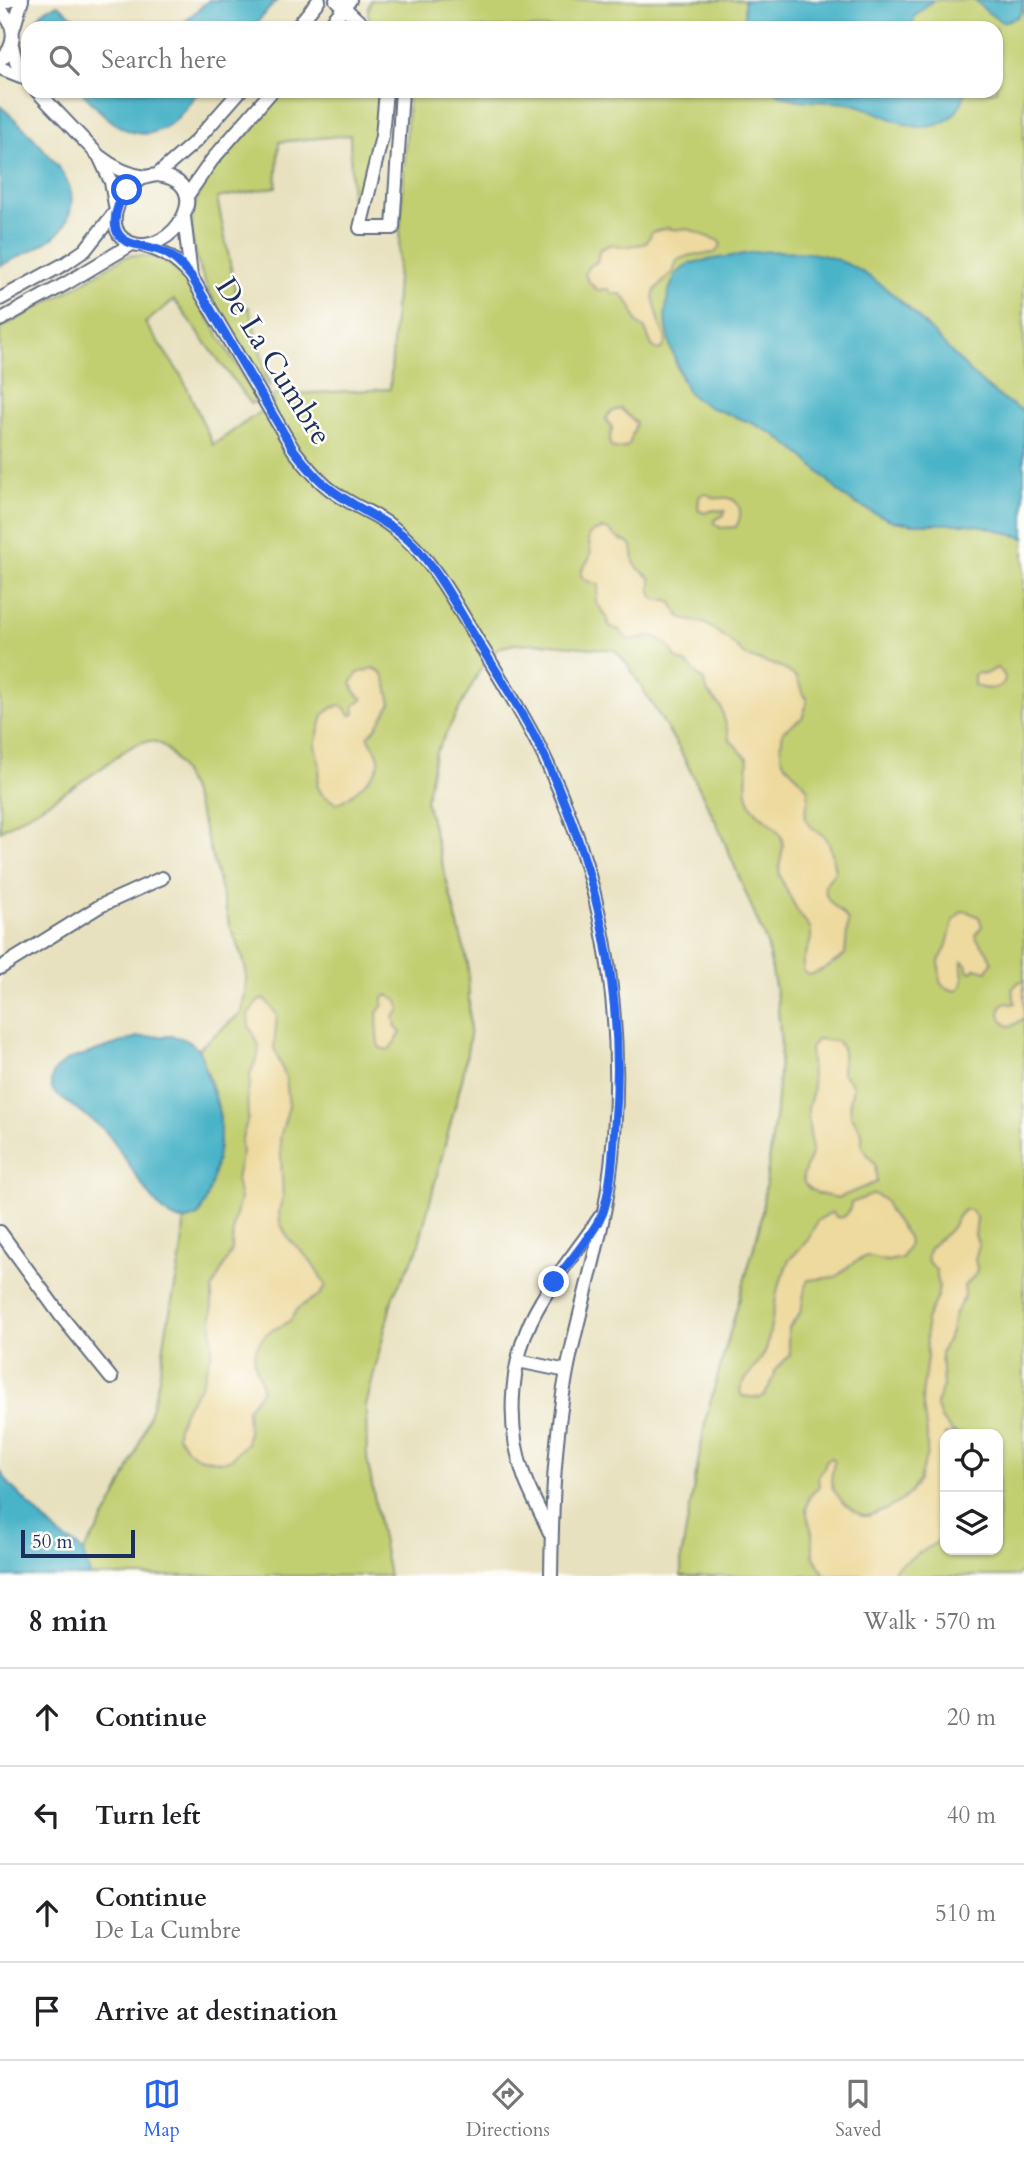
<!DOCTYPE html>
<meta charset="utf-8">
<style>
body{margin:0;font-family:Cardo,serif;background:#f2f2f2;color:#202124}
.controls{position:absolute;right:21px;bottom:21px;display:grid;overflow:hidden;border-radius:14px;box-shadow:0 2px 5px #0004}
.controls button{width:63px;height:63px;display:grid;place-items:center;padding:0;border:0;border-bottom:2px solid #e0e0e0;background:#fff;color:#202124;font:35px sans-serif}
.scale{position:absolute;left:21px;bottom:18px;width:114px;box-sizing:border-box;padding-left:7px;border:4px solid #1b2f5e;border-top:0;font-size:19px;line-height:24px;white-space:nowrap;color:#1b2f5e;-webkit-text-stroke:5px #fdfcf7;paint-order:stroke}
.stop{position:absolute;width:21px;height:21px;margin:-16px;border:5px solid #2563eb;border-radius:50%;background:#fff}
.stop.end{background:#2563eb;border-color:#fff;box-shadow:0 2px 7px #0008}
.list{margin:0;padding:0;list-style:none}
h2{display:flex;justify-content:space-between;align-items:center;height:91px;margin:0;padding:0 28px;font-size:30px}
h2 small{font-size:23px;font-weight:400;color:#757577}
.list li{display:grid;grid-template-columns:46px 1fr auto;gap:21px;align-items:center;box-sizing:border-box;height:98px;padding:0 28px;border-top:2px solid #e0e0e0}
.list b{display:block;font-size:26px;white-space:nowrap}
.list p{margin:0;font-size:23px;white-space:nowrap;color:#757577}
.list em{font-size:23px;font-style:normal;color:#757577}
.icon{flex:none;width:38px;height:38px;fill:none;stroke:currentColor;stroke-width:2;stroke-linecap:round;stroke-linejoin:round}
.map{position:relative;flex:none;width:1024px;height:1576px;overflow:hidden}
.search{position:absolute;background:#fff;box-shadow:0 2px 5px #0004;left:21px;right:21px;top:21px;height:77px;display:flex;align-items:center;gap:18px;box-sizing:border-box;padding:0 24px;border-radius:21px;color:#757577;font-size:26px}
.sheet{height:483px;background:#fff}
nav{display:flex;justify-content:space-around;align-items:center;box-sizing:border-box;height:98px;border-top:2px solid #e0e0e0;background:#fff;font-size:19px;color:#757577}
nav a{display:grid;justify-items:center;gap:4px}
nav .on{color:#2563eb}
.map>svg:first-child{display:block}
</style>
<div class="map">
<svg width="1024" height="1576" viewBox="0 0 1024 1576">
<rect width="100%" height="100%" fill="#fdfcf7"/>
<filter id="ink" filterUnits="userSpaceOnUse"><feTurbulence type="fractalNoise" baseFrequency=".0143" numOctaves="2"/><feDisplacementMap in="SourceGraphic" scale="14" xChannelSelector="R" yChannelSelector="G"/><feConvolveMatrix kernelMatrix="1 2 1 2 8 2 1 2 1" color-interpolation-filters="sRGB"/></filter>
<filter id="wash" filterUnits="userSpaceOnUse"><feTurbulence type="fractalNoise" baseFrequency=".00686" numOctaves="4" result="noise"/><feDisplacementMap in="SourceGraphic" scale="28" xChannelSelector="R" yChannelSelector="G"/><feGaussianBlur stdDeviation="1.57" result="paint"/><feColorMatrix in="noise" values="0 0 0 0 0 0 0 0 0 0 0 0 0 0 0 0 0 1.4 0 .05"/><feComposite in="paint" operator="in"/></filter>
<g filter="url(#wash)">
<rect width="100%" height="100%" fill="#e8e1bf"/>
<path fill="#c2cf71" stroke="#6e7f68" stroke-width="2" fill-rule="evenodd" d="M371,0H1024V411C993,397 969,371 946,347C931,332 917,314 901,301C827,238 780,248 690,263L669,334L670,345L681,379L709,407L752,423L774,434L804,457L853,503L893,521L914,524H968L987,527L1024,538V1566L1017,1576H681V1558L706,1418L760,1225L776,1110L781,1046L777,997L767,944L717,824L679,748L628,665L615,650L539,643L514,644L498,648L481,668L435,754L426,801L468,964L470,1035L463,1076L417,1251L393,1296L366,1406L367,1458L389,1576H90L83,1552C115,1507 142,1445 156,1391C162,1369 163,1345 168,1322C174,1288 183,1256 184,1221L198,1216C212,1191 221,1150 220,1121C220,1105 205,1064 198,1049L241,1013C244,1000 247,984 246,971C244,956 235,940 230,926C220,892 191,740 150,741C131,742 115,759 100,769C68,792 33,811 0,831V328L69,291L125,257L133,255L156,257L168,262L186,280L257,400L251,404L174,300L145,323L182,377L213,445L274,402L272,395L390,389L409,91H996V28H377C367,19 366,12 371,0ZM945,1434H998V1550H945Z
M283,91H380L376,133L352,219L350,135L279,142L276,187L217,198L239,308L249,307L270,387C238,340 173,259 197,199C212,160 254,122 283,91Z"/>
<path fill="#eeda9e" stroke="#84847e" stroke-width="2" d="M668,228C676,232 683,227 691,230C703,234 704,237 718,240L721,245L715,253L691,255L677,260L673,272L655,290L653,297L660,324L666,340L663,348L658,350L652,346L645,329L637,323L631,306L621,294H613L609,289L597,290L589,282L585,274L589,266L597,262L599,250L611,244L622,247L643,244L647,242L652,232Z
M621,409L636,423L629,445C624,449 617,449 611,447C607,438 612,435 612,427L606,420C607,412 614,410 621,409Z
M704,493C708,494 711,497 715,498C719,499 724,497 728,498C743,501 742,517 736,527L721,528L714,523V520L724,515L725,511L714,510L704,513L698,510L699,497Z
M601,529H607L619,539L629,543L632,546L634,562L637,567L651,579V592L653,597L657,600H667L673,604L679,616L686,620L704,623L729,640L746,656L781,667L796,677L807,701L805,710L802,718L783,731C780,755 777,758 796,775C800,779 804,783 807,788C812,799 803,809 806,820C809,829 821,831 826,839C833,847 832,860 835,870C833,875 827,881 825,886C822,901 843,910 848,921L845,954C840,960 817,973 809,975L804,972C799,958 811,949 811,936C812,925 803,921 799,913C793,903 786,890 781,879C775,864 787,850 781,836C776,826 766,821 758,813C743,800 746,781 748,762L747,758L730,740L721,707L708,693L704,681L686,663L677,659L669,646L660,639L651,636L628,640L619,630L609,626L606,616L596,602L599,585C595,583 585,581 583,578C577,571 588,563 590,557C594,542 578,536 601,529Z
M373,668C388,673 387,690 391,703L376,728L368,736C371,745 380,751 379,762C378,774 347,802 335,803L321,793L317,785L320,767L315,745L323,715L332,708L340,705L346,709L350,715L355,714L354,706L363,699L356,693L351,683L358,673Z
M997,668C1018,682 993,695 974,685V675L978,673L985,674Z
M966,911L979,917L982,926L976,934V938L986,950L992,962L987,971L976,968L972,972L968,971L966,964L962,961C960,973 969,984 955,991L944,987L940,982L939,961L946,948L953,922L961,912Z
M1024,981V1018L1014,1025L1008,1026C1000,1020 997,1010 1004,1003L1013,1004L1015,1003L1012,989L1019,982Z
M388,995L398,1001L400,1010L394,1017L396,1027L401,1033L389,1050L380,1048C374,1036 379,1026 377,1013L383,1005V998Z
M265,999L277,1015L274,1048L286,1078L289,1106L280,1137L283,1197L279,1210L280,1223L288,1238L309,1259L326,1285C319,1301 308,1298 298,1309C294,1313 293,1319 288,1322C279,1330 271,1326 261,1340C244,1364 266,1377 261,1391C259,1397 251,1403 247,1408L248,1431L247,1443L231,1459L222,1462L198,1457L187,1449L177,1435L178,1426L187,1406L201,1385L212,1351V1289L232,1250L233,1227L240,1199L236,1179L242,1152L241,1142L248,1118L247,1095L250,1083V1074L258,1055L259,1046L249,1026L248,1015L259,1000Z
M817,1039L837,1041C847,1052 842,1059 842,1073L851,1082L853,1087L850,1101L851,1115L862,1133V1147L875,1164L877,1182L838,1198L819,1194L810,1189L804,1183L803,1176L812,1151L808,1117V1108L813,1091L810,1048Z
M874,1194L885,1200L889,1211L908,1237L909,1244L902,1258L887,1261L867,1256L854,1262L836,1277L808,1280C803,1289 804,1302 800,1313C797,1320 789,1324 788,1332C787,1339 790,1347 790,1355L775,1370L774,1377L765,1395L760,1398L742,1396L740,1390C746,1374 762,1363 767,1347L778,1287L789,1260L808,1240L817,1221L832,1212L836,1217C846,1220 850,1211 851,1203Z
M966,1209L972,1211L977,1219L975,1235L979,1245L975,1259L977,1268L976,1274L964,1286L965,1296L954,1315L951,1332L941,1353L943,1386L936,1404L941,1419L950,1430L957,1434H945V1537L898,1566L889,1576H825L813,1555L812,1533L806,1510L809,1497L819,1486L818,1475L824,1468L826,1460L831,1458L834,1461L831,1481L833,1489L844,1504L862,1516H868L887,1509L901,1501L910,1493L919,1480L927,1453V1435L922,1397L927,1357L926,1320L937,1297L939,1288L936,1270L928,1262C925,1245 938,1242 949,1231C956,1224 955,1215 966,1209Z"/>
<path fill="#4ab3c8" stroke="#327193" stroke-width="2" d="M209,0H277L252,28H178Z
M744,0H933L914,17L913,28H745Z
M975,0H1024L1021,13L1016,18L1002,22L987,12Z
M58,5L87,28H33C37,16 45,8 58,5Z
M81,91H199C191,101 183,113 174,121C136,153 106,118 81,91Z
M773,91H965C960,119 936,132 908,125C889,120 872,108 852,104C825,99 797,106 773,91Z
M0,106C18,121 65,167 70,189C74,201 70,220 61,230C46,247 20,255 0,266Z
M781,251C795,252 809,252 823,255C880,271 918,318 957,358C977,379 998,399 1024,411V538L987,527L968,524H914L893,521L872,512L843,496L804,457L774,434L752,423L709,407L693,397L686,389L670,345L665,316L668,293L676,274L690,263L756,252Z
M171,1036C203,1040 202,1059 210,1085C214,1097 220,1109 220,1122C221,1145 212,1196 198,1216C192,1218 185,1222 178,1220C152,1212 125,1153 106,1132C90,1116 71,1107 54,1092C45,1079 57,1067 68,1060L137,1037Z
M0,1471L12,1487L59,1535L77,1546L83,1552L90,1576H0Z"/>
</g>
<g filter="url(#ink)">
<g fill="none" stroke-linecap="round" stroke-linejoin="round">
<g stroke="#636d80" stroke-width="16">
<path id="street" d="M336,0L366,28
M0,4L11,0
M0,10C17,24 17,46 0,60
M296,28L319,0
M327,28L350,0
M13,30L22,0
M0,68L23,77L16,61L12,45
M37,91L99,156
M386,91L382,136L360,228H393L402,91
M157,175C220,182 171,259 131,243C102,232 117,194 136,182C143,177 149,176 157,175Z
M157,175L196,141L240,91
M187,196L212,160L272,91
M141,245C163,251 176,259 191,276L184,217
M191,276L293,449C303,462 313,475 326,486C342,500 362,508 379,518C402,532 418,549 433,569C453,596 468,626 486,654C507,690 530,725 547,763C610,895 629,1044 608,1189C599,1250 579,1310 567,1371C554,1439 552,1507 551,1576
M0,299L66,263L85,250L116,211L111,182L99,156C113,167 128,175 146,177
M0,320L67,283L132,244
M0,968L100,906L162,878
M0,1232L61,1316L111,1378
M518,1361L567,1371
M550,1533C542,1515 532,1497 525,1479C504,1422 510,1353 541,1302C558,1272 581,1246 600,1217"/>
</g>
<use href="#street" stroke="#fff" stroke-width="12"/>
</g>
</g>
<g fill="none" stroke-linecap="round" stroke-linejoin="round" filter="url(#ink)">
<path stroke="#2563eb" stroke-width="9" d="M127,190C114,208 106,237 134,244C145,247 157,248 166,253C177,259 183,267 191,276L293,449C304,463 315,477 329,488C358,511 395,522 419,551C443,579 460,613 480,645C504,684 529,722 548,764C599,876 626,1002 615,1124C613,1152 612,1182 604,1209C600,1226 566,1266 554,1282"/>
</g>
<g text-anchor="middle" stroke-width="5" stroke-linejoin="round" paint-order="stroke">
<g font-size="30" fill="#1b2f5e" stroke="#fdfcf7">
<text transform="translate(274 361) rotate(58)" y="10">De La Cumbre</text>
</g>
</g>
</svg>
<div class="controls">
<button><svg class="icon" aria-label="locate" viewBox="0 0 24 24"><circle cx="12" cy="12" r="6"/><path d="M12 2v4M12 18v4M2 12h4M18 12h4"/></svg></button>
<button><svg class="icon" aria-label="layers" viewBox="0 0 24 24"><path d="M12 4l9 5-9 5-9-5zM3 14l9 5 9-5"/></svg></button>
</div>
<div class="scale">50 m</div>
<div class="stop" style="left:127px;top:190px"></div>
<div class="stop end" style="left:554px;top:1282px"></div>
<div class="search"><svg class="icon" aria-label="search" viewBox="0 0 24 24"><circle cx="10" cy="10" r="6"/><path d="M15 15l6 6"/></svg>Search here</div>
</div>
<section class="sheet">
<h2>8 min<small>Walk · 570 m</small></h2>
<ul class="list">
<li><svg class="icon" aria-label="ahead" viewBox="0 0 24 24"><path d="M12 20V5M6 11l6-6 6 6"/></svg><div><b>Continue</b></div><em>20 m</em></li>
<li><svg class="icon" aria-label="left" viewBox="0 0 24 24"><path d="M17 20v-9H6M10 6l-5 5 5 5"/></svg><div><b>Turn left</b></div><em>40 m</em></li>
<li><svg class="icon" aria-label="ahead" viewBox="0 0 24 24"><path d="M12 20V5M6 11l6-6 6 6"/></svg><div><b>Continue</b><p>De La Cumbre</p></div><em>510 m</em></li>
<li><svg class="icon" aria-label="arrive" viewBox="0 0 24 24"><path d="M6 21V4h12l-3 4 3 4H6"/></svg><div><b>Arrive at destination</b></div></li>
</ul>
</section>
<nav>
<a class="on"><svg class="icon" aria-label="map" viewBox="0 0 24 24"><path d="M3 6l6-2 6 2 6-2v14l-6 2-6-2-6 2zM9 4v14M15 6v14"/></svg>Map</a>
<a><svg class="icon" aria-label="directions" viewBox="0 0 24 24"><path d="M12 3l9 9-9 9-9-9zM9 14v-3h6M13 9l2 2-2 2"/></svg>Directions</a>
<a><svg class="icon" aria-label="saved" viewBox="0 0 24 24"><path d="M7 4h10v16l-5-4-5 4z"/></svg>Saved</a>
</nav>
